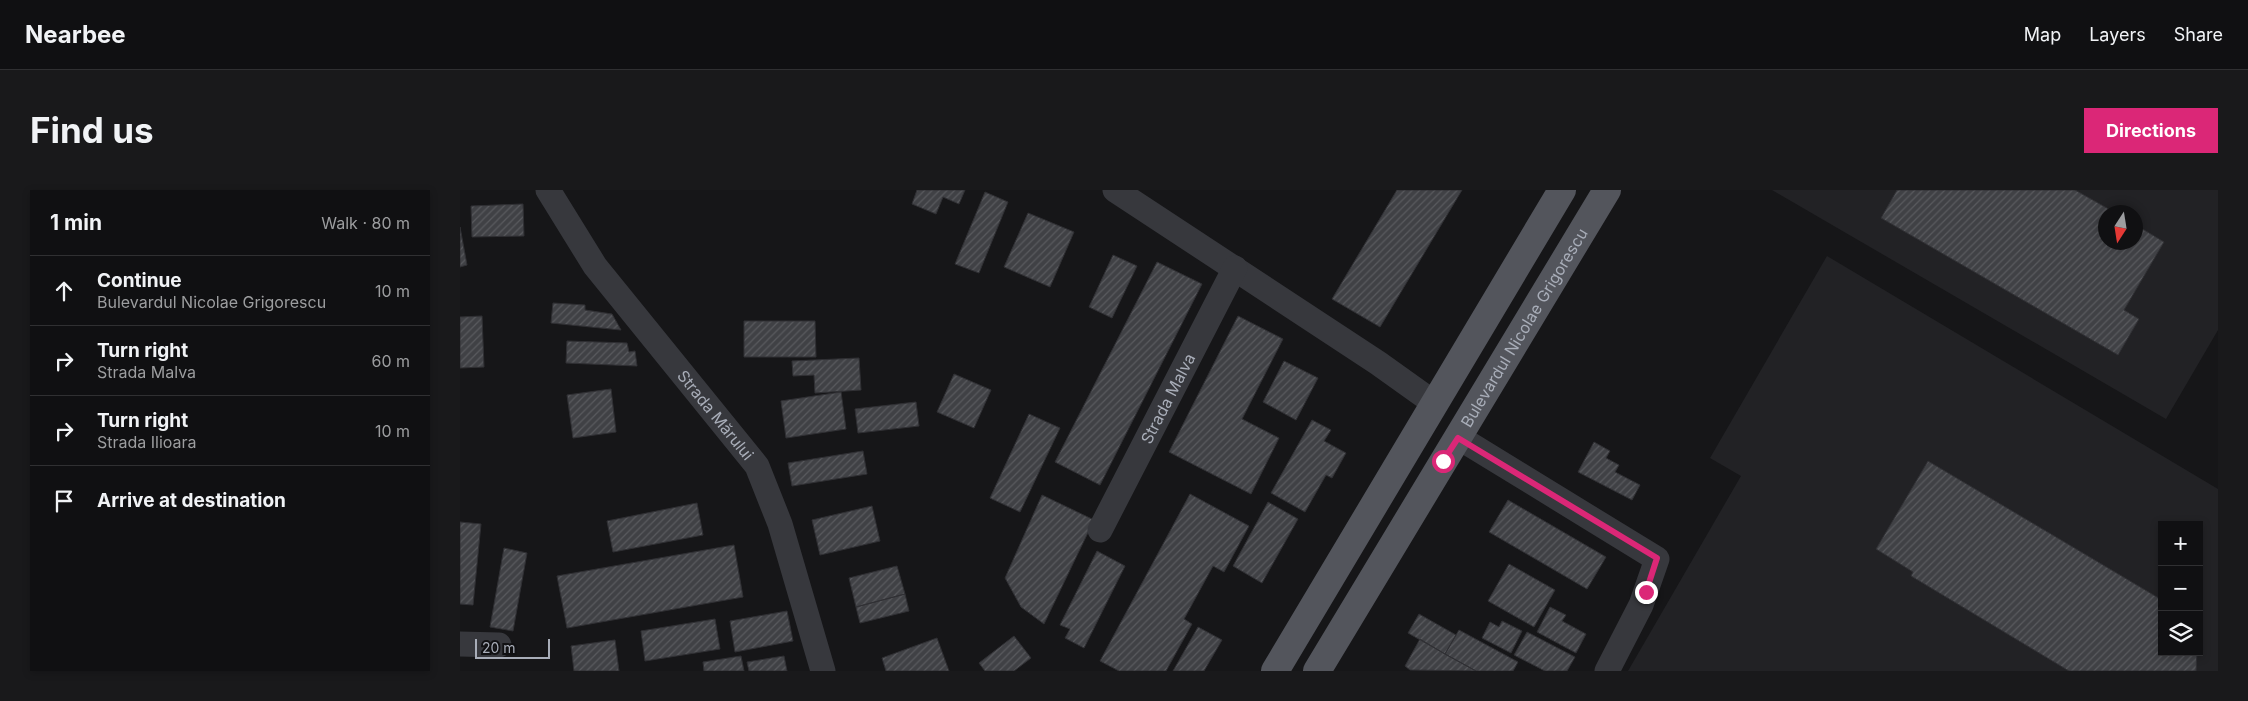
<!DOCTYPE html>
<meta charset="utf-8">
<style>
body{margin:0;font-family:Inter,sans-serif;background:#19191b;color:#f1f3f6}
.controls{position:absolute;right:15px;bottom:15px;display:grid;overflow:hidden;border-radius:0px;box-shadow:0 2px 8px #0003}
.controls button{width:45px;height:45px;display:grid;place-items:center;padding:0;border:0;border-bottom:1px solid #303032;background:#101012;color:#f1f3f6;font:25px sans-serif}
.compass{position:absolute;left:1638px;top:15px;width:45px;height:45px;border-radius:50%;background:#101012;box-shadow:0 2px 8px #0003;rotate:192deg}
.scale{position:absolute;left:15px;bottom:12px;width:75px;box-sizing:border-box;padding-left:5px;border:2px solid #a8adb8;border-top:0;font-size:14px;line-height:18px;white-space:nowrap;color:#a8adb8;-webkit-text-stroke:4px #111113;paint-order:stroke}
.stop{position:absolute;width:15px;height:15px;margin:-11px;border:4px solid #db2777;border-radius:50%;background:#fff}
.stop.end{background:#db2777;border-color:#fff;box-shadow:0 1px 5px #0008}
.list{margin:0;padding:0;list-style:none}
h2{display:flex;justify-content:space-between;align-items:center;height:65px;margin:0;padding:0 20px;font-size:21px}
h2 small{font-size:16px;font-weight:400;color:#9c9d9f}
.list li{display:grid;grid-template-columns:32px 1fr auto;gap:15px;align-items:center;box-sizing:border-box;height:70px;padding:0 20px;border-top:1px solid #303032}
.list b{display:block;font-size:19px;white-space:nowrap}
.list p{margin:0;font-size:16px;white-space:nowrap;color:#9c9d9f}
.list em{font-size:16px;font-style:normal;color:#9c9d9f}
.icon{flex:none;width:28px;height:28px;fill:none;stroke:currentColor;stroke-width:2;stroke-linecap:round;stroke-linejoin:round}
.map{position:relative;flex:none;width:1758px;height:481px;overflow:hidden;border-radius:0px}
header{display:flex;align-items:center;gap:30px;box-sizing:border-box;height:70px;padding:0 25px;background:#101012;border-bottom:1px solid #303032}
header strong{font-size:24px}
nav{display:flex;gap:28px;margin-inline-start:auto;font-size:18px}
.intro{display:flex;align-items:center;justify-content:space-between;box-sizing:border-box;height:120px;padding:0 30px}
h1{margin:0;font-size:35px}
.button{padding:12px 22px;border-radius:0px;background:#db2777;color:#fff;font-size:18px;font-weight:700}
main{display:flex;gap:30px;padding:0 30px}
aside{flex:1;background:#101012;border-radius:0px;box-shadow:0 2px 8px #0003}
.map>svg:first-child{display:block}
</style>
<header>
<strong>Nearbee</strong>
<nav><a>Map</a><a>Layers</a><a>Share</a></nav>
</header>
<div class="intro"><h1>Find us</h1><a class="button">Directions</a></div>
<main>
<aside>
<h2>1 min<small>Walk · 80 m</small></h2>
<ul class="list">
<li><svg class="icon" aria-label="ahead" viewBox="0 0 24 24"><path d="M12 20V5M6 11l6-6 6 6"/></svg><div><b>Continue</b><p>Bulevardul Nicolae Grigorescu</p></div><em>10 m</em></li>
<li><svg class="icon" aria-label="right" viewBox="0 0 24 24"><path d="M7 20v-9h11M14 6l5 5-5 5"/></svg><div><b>Turn right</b><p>Strada Malva</p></div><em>60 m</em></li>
<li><svg class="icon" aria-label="right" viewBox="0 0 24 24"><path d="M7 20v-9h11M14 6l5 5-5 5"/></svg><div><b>Turn right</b><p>Strada Ilioara</p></div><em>10 m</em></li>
<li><svg class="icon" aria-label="arrive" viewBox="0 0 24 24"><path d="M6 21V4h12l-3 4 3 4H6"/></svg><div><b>Arrive at destination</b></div></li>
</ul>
</aside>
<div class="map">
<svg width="1758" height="481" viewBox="0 0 1758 481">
<defs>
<pattern id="building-hatch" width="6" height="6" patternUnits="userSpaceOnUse" patternTransform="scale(1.25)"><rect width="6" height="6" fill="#404145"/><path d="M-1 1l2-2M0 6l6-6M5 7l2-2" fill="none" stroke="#595a5e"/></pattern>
</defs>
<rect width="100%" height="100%" fill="#161618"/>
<path fill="#222225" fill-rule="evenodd" d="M1312,0H1758V140L1706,229ZM1646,22H1676V52H1646Z
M1367,66L1758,299V481H1168L1281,286L1250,268ZM1702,335H1739V462H1702Z"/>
<path fill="url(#building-hatch)" stroke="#303034" d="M457,0H505L499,14L483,7L476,24L452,14Z
M937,0H1002L920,137L872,109Z
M1437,0H1615L1654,22H1646V52H1676V35L1704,52L1664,120L1679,129L1658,165L1421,28Z
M525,2L548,12L519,83L495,74Z
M63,14L64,46L12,47L11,16Z
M568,23L614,42L590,97L544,77Z
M0,37L7,75L0,77Z
M653,65L677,76L652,128L629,117Z
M697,72L742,94L640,295L595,272Z
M93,113L125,115V120L152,124L161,140L91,133Z
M22,126L24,177L0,178V127Z
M778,126L823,149L782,229L819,248L791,304L709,262Z
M284,131H355L356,167H284Z
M107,151L167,153L169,162L175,161L177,176L106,173Z
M399,168L401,200L355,203L354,185L333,186L332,171Z
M824,171L858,188L836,230L803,212Z
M494,184L531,200L514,238L477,222Z
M151,199L156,242L113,248L107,205Z
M381,202L386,239L326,248L321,211Z
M456,212L459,236L398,243L395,219Z
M569,224L600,238L560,322L530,308Z
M852,230L871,240L864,251L886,263L872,288L866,285L845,322L811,303Z
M1134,252L1150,261L1146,268L1159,275L1155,282L1180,295L1172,310L1118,282Z
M403,261L407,284L332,296L328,273Z
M1468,271L1702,410V462H1737L1736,481H1609L1451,386L1453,382L1416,359Z
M730,304L789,336L764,382L753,376L724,429L732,434L706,481H659L640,471Z
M582,305L634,330L584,434L561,417L545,388Z
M1048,310L1146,367L1127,399L1029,342Z
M808,312L838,329L802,393L773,376Z
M237,313L243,345L153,362L147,331Z
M412,316L420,351L360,365L352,330Z
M0,332L21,334L13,415L0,414Z
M274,355L283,407L107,438L97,386Z
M44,358L67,363L53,441L30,437Z
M637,361L665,376L624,458L605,448L610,439L600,435Z
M1049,374L1095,400L1074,437L1028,411Z
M437,376L445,404L396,417L389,388Z
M445,404L449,421L400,433L396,417Z
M1090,417L1106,425L1102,431L1126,444L1116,463L1077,442Z
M327,421L333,451L275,462L270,431Z
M959,424L996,445L985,464L948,443Z
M255,429L260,459L185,471L181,441Z
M1042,431L1062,441L1051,463L1022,448L1030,432L1039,437Z
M738,437L762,450L744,481H713Z
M999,440L1058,472L1053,481H1016L985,464Z
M1067,442L1115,467L1107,481H1085L1054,465Z
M554,446L571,468L554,481H525L519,473Z
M477,448L489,481H426L422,468Z
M960,449L985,464L1016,481L950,480L945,476Z
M155,450L159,481H114L111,456Z
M281,466L284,481H244L243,472Z
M324,466L327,481H289L287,472Z"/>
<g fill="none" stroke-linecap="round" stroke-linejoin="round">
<g stroke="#37383d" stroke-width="25">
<path id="s1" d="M88,0L135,76L297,276L320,334L363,481"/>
<path d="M655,0L918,173L974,213"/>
<path d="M998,247L1197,369L1181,415L1147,481"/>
<path id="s2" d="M640,340L775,78"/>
<path d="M0,454L39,455"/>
</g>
<g stroke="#53555c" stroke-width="28">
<path d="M815,481L1102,0"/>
<path id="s3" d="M857,481L1147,0"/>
</g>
</g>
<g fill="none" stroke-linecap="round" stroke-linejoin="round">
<path stroke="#db2777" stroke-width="6" d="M983,271L998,248L1197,368L1186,402"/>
</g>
<g text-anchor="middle" stroke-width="4" stroke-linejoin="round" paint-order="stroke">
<g font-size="16" fill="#a8adb8" stroke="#111113">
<text dy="6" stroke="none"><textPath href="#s3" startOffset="401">Bulevardul Nicolae Grigorescu</textPath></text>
<text dy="6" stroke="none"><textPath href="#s2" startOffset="148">Strada Malva</textPath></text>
<text dy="6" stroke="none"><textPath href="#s1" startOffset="281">Strada Mărului</textPath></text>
</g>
</g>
</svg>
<div class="controls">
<button>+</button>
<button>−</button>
<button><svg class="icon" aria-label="layers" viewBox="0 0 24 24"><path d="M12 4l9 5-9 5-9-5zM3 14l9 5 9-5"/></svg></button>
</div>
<svg class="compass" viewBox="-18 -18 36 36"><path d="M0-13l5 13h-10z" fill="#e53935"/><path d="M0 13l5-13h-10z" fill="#9c9d9f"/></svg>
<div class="scale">20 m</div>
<div class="stop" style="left:983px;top:271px"></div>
<div class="stop end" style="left:1186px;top:402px"></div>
</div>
</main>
